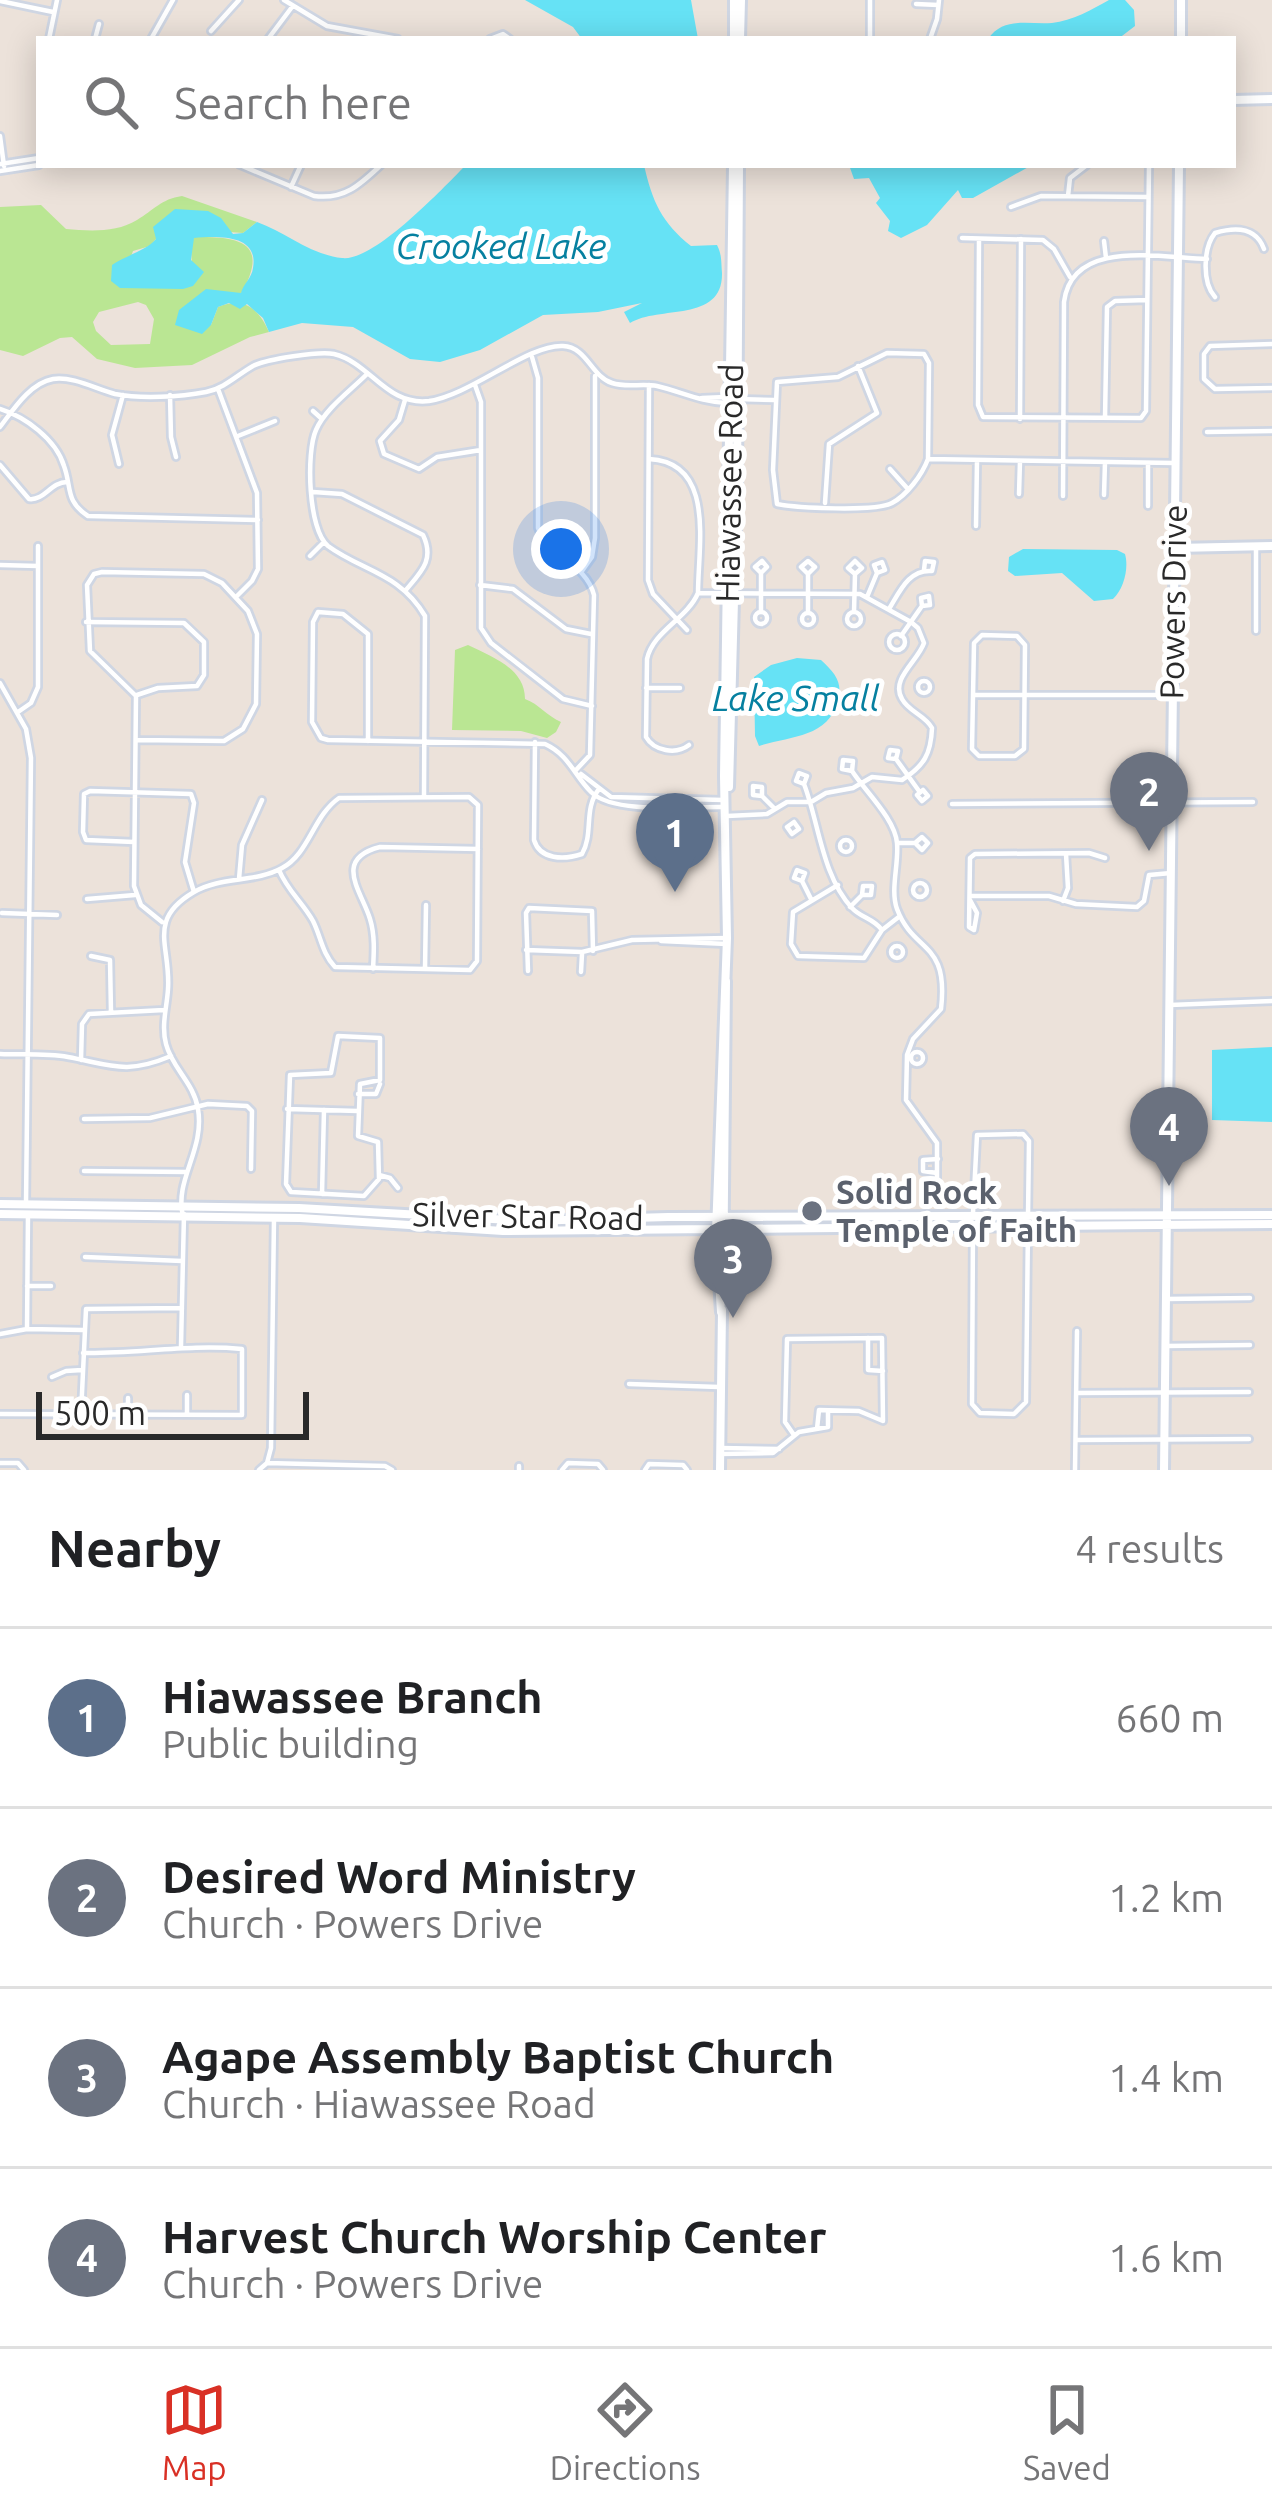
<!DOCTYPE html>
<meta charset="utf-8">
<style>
body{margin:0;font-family:Ubuntu,sans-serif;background:#f2f2f2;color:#202124}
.scale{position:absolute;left:36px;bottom:30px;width:273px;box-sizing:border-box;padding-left:12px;border:6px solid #292929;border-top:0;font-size:33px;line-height:42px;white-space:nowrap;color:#292929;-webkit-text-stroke:9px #fff;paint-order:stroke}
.you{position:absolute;left:561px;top:549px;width:42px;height:42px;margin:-30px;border:9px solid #fff;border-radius:50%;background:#1a73e8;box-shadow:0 0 0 18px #1a73e833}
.badge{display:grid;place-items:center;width:78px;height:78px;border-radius:50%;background:#d93025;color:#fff;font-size:39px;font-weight:700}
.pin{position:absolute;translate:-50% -99px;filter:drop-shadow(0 3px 6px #0008)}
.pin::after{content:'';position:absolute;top:63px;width:42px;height:36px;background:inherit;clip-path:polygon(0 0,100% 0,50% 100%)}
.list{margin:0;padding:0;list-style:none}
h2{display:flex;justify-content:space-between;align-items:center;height:156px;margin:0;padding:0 48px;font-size:51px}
h2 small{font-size:39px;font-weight:400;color:#757577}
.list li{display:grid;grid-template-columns:78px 1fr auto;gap:36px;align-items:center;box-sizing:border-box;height:180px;padding:0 48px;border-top:3px solid #e0e0e0}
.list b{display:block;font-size:45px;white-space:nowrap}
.list p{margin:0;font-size:39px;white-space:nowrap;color:#757577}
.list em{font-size:39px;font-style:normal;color:#757577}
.icon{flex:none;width:66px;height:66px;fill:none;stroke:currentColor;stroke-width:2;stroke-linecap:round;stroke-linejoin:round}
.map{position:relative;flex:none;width:1272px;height:1470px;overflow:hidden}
.search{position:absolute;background:#fff;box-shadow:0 6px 30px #0003;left:36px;right:36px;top:36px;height:132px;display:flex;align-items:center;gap:30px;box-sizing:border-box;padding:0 42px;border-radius:0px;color:#757577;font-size:45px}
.sheet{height:876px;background:#fff}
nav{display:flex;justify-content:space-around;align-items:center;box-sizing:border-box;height:168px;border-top:3px solid #e0e0e0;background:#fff;font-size:33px;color:#757577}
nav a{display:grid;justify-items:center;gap:6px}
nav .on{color:#d93025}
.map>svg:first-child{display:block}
</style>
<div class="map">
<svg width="1272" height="1470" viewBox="0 0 1272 1470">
<rect width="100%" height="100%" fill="#ece2da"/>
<path fill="#bae693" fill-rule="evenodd" d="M182,196L257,222L243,233L229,232L222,225L156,239L150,246L133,251L120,288L193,286L191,246L194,237C241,236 270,243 241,294L206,290L211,325L218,307C244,296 259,309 269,332L250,337L192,365L135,368L97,359L72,337L60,338L23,356L0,350V207L41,205L66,229C89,231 116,233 137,220C154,210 161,199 182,196ZM138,302L146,305L154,319L150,344L111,345L96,331L93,322L99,312Z
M468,645C492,657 525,668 525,699C539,704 547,716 561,722L556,732L547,738L521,731L452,730L455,650Z"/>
<path fill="#66e2f5" d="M525,0H691L698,39H582L573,27Z
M1109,0H1125L1134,10L1135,26L1118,39H988C1004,16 1029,25 1052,23C1072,21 1093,9 1109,0Z
M466,165H644C652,201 662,223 691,246L717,245C722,255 721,261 722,273C723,323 659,305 630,323L624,312L642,303L598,312L543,315L480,350L440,362L410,359L353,327L302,323L269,332L263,318L247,304L240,309L229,303L218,307L211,325L202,334L175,325L179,310L206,289L241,293C243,284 252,278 253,268C259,234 218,236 194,238L191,260L204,272L193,286L183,289L120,288L111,281L112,265C125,256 147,250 156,239L153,227L175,209L208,211L221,218L233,234L243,233L257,222C285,232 311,255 342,258C374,262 442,189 466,165Z
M849,165H1032L973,198H962L958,190L927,225L901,238L888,231L890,221L876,203L880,198L869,178L854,179Z
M1023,549L1117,550L1125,554C1129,568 1124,589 1113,599L1094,601L1062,573L1015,576L1008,571L1009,557Z
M797,658L821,660C835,673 843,682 838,701C828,738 790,736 759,746L755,736L754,677L771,665Z
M1272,1047V1122L1212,1120V1050Z"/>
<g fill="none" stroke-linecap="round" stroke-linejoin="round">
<g stroke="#cfd6e3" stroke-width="10">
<path id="street" d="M284,0L327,26L398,39
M0,1L53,12
M916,4L938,5
M211,31L239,0
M49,39L57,0
M95,39L99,24
M151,39L173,0
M268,39L292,7
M490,39L503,34L510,39
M870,39V0
M930,39L937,19L939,0
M0,136L4,166
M0,164L39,158
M240,165L314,196C344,200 360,185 381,165
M0,171L39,165
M291,187L301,165
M1068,196L1070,178L1087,165
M1011,207L1041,196L1148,197
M962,238L1043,240L1054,249L1070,277
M979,239L978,405L983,417L1141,418L1146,411L1149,165
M1104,241L1106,258
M1215,297C1202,283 1203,248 1215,233C1235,227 1256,227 1264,249
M1272,344L1210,346L1204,354V379L1215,389L1272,388
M924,354L929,363L928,459C922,475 907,495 892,503C875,512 797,508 777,504L773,470L777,382L838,377L887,353Z
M532,357L538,378V528C549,557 586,563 594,595L590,755L576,770
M366,375C350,391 325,409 316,430C306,452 308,530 328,546C362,571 400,573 425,616L424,797
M475,385L481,402V628L491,643L563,699L592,706
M649,385L648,580L653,594L687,630
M218,389L257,493L258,569L252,581L237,596
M170,395L171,437L176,457
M702,398L726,397
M737,399L774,400
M405,400L399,420L380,441L384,454L419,469L437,457L481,450
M0,409C25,417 56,439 64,466C72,488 65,501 88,516L258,520
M313,411L322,419
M1105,418L1107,307L1115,301L1147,300
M1020,419L1021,239
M0,427C13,410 30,383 53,379C73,376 96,389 115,394C141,399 180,397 206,392C225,388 237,375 253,366C267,359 319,351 334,354C371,363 386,406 429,401C471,395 528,344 563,346C587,347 591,376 612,383C626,388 642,383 657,386C682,392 701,402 727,403
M1207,432L1272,431
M238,436L275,421
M649,459C716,462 698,546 698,593C687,619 653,631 647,659L646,737C654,751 676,755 689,745
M928,459L1174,463
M119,464L112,435L123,395
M0,465L29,499C44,501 51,482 67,482
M890,469L907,488
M313,492L342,494L423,535C435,560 421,572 405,591
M1019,494L1020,461
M1104,495L1105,462
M1063,496L1064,302C1072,238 1160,258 1207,259
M825,503L829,444L877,413L858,366
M1148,506V464
M976,526L977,460
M310,556L324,542
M0,565L38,566
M582,571L592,557L595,538V376
M761,573L767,567L762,561L755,567L761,573V612
M808,574L801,567L808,561L815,567L808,574V612
M480,585L513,589L566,629L591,634
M698,593L860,594L911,622L918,628L924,643C918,661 890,679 902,699C909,712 925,715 932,728C931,754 924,766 902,780L872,777L853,788L826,793L811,802H787L767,814L727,816
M867,597L877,573L885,570L882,562L874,565L877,573
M889,609C900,591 909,569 932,571L934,562L925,561L924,570
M755 618a6 6 0 1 1 12 0a6 6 0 1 1-12 0Z
M854,612L855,574L862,568L855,561L848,568L855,574
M847 619a7 7 0 1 1 14 0a7 7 0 1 1-14 0Z
M802 619a6 6 0 1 1 12 0a6 6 0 1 1-12 0Z
M86,622L184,623L204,642V675L197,686L158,688L137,695
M1256,631V546
M889 642a8 8 0 1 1 16 0a8 8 0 1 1-16 0Z
M982,635L1017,636L1025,645L1024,749L1015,756H979L972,749L974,643Z
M901,636L922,606L921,598L929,596L930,605L922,606
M918 687a6 6 0 1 1 12 0a6 6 0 1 1-12 0Z
M0,683L26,729L31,758L26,1204
M646,688H680
M973,695H1171
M18,712L31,703L38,687V546
M136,740L224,741L243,729L256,704L257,634L248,611L222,583L204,574L102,572L94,574L87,585L90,651L136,696L134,886L141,905L162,922
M368,741V634L343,614L318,612L313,622L312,722L321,738L328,740L545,744C569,755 574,775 591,792C614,815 692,806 724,807
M535,742L534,840C540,860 564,860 582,854C594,833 583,809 599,789
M896,759L898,751L890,750L888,758L896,759L919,791
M852,771L842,769L843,760L853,761L852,771C865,791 895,819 897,843C899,864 890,890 897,909C914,954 949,940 941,1009L913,1039L907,1055L906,1100L937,1143V1182
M581,774L611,797L723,800
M804,784L796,781L799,773L807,776L804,784C819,823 822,876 852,908C861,918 873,918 882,930
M923,790L928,796L922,801L917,795Z
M762,796V787L753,786V795L762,796L775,809
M952,804L1253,802
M794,822L799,829L792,834L787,827Z
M840 846a6 6 0 1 1 12 0a6 6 0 1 1-12 0Z
M134,842L86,840L83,832L84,794L90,791L191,794L194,803L185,862L194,892
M897,843H915L922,850L928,843L922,837L915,843
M239,879L242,845L262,800
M802,881L805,873L797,870L794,878L802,881L811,899
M913 890a7 7 0 1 1 14 0a7 7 0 1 1-14 0Z
M838,885L793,912L791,944L798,956L864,958L882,930L900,916
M970,896H1049L1076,904L1137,907L1144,901L1149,875L1171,873
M87,899L135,895
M970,900L977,913L974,930L969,927L970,858L975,854L1089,853L1105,858
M1063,901L1068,888L1066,854
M850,907L862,895L863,886H872L871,895H862
M2,913L57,915
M661,941L727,944
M891 952a6 6 0 1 1 12 0a6 6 0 1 1-12 0Z
M526,950L582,952L632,940L727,938
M91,956L110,960L111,1012
M373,969C374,952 375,935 370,919C362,892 332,859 380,847L478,849
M425,969L426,905
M528,971L526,913L529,908L592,911L593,951
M581,972L582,954
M1170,1005L1272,1001
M338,1036L380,1038V1080L360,1084L358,1136L378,1142L379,1179L364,1196L291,1192L286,1184L290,1075L331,1073Z
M911 1058a6 6 0 1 1 12 0a6 6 0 1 1-12 0Z
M0,1054C22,1055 46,1053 68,1057C111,1065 126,1075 171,1056
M81,1060L82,1024L89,1014L164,1010
M358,1094H376L380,1084
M287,1109L358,1111
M84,1119L150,1118L208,1104L247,1106L252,1111L251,1169
M84,1171L187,1172
M937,1173L923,1171V1160L938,1159
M379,1175L390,1178L398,1188
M322,1194L324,1110
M973,1213L977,1135L1023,1134L1029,1141L1028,1216
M183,1216C174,1180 205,1150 198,1109C194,1083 172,1068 166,1044C161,1025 167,1007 168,989C171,946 146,920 194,892C222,876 255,883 282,868C309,854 313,816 339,798L469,797L478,805L477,961L470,970L335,967C322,953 321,937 313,921C303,903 287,890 279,870
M973,1225L972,1404L980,1413L1014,1414L1026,1402L1028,1226
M85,1257L182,1261
M27,1286H51
M1166,1299L1250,1298
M27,1329L28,1214
M0,1334L27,1329L83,1330
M868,1338V1370L883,1371
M181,1346L184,1214
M1166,1346L1250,1345
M52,1377L66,1371L82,1370
M629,1384L719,1387
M1076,1393L1249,1392
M187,1413V1395
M0,1414L242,1415V1349C188,1344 137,1354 83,1353
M81,1414L86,1309L182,1308
M128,1415V1398
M794,1435L785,1422L787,1339L882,1338L883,1421L859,1411L819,1410L817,1429
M1076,1440L1249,1439
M720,1448L779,1449
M720,1454L773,1453L799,1432L828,1427V1411
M0,1463H18L24,1470
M267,1463L385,1466L392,1470
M259,1470L267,1463L271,1448L274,1218
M519,1470V1466
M562,1470L568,1463L598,1464L603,1470
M645,1470L649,1464L683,1465L687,1470
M1075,1470L1077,1331"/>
</g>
<g stroke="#cfd6e3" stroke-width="14">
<path id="secondary" d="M734,39V0
M740,39L741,0
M1181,39V0
M1233,100L1272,99
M1175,548L1272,546
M729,787L737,488L739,165
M0,1204L299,1208L527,1221L668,1217L1272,1215
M0,1214L300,1218L503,1231L1272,1224
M723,1295L726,981
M721,1312L716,1232L727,938L724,776L733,165
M720,1470L722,1310
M1164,1470L1179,165"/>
</g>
<use href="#street" stroke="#fff" stroke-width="4.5"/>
<use href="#secondary" stroke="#fff" stroke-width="8"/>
</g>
<circle fill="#6b7280" stroke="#fff" stroke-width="4.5" cx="812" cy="1211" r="12"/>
<g text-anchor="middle" stroke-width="10" stroke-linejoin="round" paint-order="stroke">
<g font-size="33" fill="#292929" stroke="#fff">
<text transform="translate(729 483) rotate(-89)" y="12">Hiawassee Road</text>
<text transform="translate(1173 602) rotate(-89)" y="12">Powers Drive</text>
<text transform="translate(528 1216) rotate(1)" y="12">Silver Star Road</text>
</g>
<g font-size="33" font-weight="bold" fill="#5b616d" stroke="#fff" text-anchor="start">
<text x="836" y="1204">Solid Rock<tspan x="836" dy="38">Temple of Faith</tspan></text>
</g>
<g font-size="36" font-style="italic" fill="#0680a0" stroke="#fff">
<text x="501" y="259">Crooked Lake</text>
<text x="796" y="711">Lake Small</text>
</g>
</g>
</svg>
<div class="scale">500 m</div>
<div class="you"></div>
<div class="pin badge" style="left:675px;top:892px;background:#5c6f8a">1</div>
<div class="pin badge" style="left:1149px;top:851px;background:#6b7280">2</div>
<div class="pin badge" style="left:733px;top:1318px;background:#6b7280">3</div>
<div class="pin badge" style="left:1169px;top:1186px;background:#6b7280">4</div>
<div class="search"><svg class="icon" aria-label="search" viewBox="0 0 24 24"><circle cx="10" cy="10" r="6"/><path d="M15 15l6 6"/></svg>Search here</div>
</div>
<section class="sheet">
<h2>Nearby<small>4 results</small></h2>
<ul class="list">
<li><span class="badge" style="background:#5c6f8a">1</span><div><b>Hiawassee Branch</b><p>Public building</p></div><em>660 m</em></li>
<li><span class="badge" style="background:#6b7280">2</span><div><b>Desired Word Ministry</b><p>Church · Powers Drive</p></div><em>1.2 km</em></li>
<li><span class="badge" style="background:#6b7280">3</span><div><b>Agape Assembly Baptist Church</b><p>Church · Hiawassee Road</p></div><em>1.4 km</em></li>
<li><span class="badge" style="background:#6b7280">4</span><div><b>Harvest Church Worship Center</b><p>Church · Powers Drive</p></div><em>1.6 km</em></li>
</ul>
</section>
<nav>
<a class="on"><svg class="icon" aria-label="map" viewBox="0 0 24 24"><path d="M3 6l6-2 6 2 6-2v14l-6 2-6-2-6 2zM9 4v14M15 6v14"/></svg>Map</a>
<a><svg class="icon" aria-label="directions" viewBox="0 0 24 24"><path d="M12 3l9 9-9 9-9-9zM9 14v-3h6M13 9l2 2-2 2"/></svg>Directions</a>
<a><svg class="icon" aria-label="saved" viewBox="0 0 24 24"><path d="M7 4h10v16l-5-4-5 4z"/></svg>Saved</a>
</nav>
